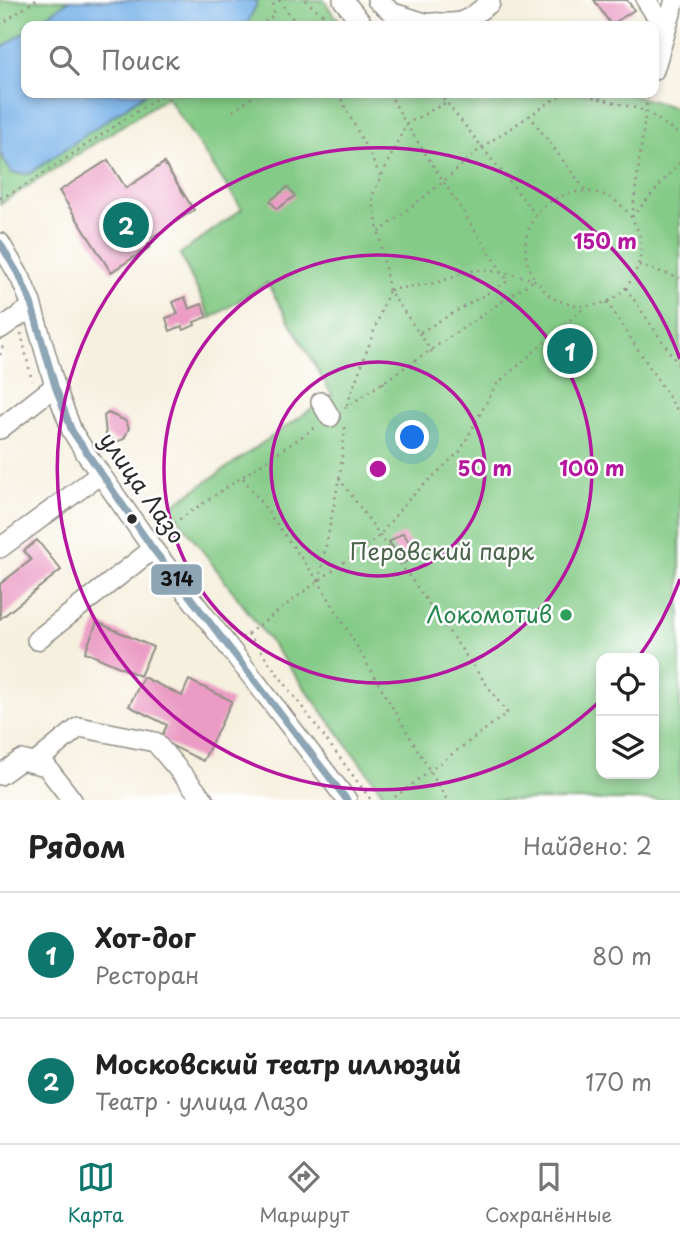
<!DOCTYPE html>
<html lang="ru">
<meta charset="utf-8">
<style>
body{margin:0;font-family:"Playpen Sans",sans-serif;background:#f2f2f2;color:#222}
.controls{position:absolute;right:21px;bottom:21px;display:grid;overflow:hidden;border-radius:14px;box-shadow:0 4px 10px #0003}
.controls button{width:63px;height:63px;display:grid;place-items:center;padding:0;border:0;border-bottom:2px solid #e0e0e0;background:#fff;color:#222;font:35px sans-serif}
.you{position:absolute;left:413px;top:438px;width:24px;height:24px;margin:-18px;border:5px solid #fff;border-radius:50%;background:#1a73e8;box-shadow:0 0 0 10px #1a73e833}
.badge{display:grid;place-items:center;width:46px;height:46px;border-radius:50%;background:#0f766e;color:#fff;font-size:23px;font-weight:700}
.pin{position:absolute;translate:-50% -50%;border:4px solid #fff;box-shadow:0 2px 7px #0006}
.list{margin:0;padding:0;list-style:none}
h2{display:flex;justify-content:space-between;align-items:center;height:91px;margin:0;padding:0 28px;font-size:30px}
h2 small{font-size:23px;font-weight:400;color:#767676}
.list li{display:grid;grid-template-columns:46px 1fr auto;gap:21px;align-items:center;box-sizing:border-box;height:126px;padding:0 28px;border-top:2px solid #e0e0e0}
.list b{display:block;font-size:26px;white-space:nowrap}
.list p{margin:0;font-size:23px;white-space:nowrap;color:#767676}
.list em{font-size:23px;font-style:normal;color:#767676}
.icon{flex:none;width:38px;height:38px;fill:none;stroke:currentColor;stroke-width:2;stroke-linecap:round;stroke-linejoin:round}
.map{position:relative;flex:none;width:680px;height:800px;overflow:hidden}
.search{position:absolute;background:#fff;box-shadow:0 4px 10px #0003;left:21px;right:21px;top:21px;height:77px;display:flex;align-items:center;gap:18px;box-sizing:border-box;padding:0 24px;border-radius:14px;color:#767676;font-size:26px}
.sheet{height:343px;background:#fff}
nav{display:flex;justify-content:space-around;align-items:center;box-sizing:border-box;height:98px;border-top:2px solid #e0e0e0;background:#fff;font-size:19px;color:#767676}
nav a{display:grid;justify-items:center;gap:4px}
nav .on{color:#0f766e}
.map>svg:first-child{display:block}
</style>
<div class="map">
<svg width="680" height="800" viewBox="0 0 680 800">
<rect width="100%" height="100%" fill="#fff"/>
<filter id="ink" filterUnits="userSpaceOnUse"><feTurbulence type="fractalNoise" baseFrequency=".0143" numOctaves="2"/><feDisplacementMap in="SourceGraphic" scale="14" xChannelSelector="R" yChannelSelector="G"/><feConvolveMatrix kernelMatrix="1 2 1 2 8 2 1 2 1" color-interpolation-filters="sRGB"/></filter>
<filter id="wash" filterUnits="userSpaceOnUse"><feTurbulence type="fractalNoise" baseFrequency=".00686" numOctaves="4" result="noise"/><feDisplacementMap in="SourceGraphic" scale="28" xChannelSelector="R" yChannelSelector="G"/><feGaussianBlur stdDeviation="1.57" result="paint"/><feColorMatrix in="noise" values="0 0 0 0 0 0 0 0 0 0 0 0 0 0 0 0 0 1.4 0 .05"/><feComposite in="paint" operator="in"/></filter>
<g filter="url(#wash)">
<rect width="100%" height="100%" fill="#f6f0df"/>
<path fill="#84cb87" stroke="#587b59" stroke-width="2" fill-rule="evenodd" d="M0,0H324L333,14L347,26H26V93H625L680,109V800H388L170,507L332,395L267,283L211,318L180,254L242,209L167,97L0,204ZM601,658H654V774H601Z"/>
<path fill="#78b2e9" stroke="#526e8a" stroke-width="2" d="M70,0H255L257,3L248,23L242,26H32Z
M26,31V93H146L29,174L12,173L0,153V49Z"/>
<g id="blocks">
<path fill="#eb9cc4" d="M594,0H627L634,10L611,25Z
M108,160L126,188L164,163L194,210L146,241L150,247L111,272L59,191Z
M288,187L295,196L277,209L270,201Z
M185,297L189,309L202,304L207,317L194,322L195,325L184,330L182,326L170,331L166,318L178,314L173,302Z
M108,413L126,421L129,428L124,439L116,442L106,435L104,416Z
M403,533L417,553L404,563L389,542Z
M37,540L61,570L0,619V584L31,560L24,551Z
M97,622L153,647L140,676L85,652Z
M143,677L182,696L189,680L232,701L203,761L160,740L167,725L129,706Z"/>
</g>
</g>
<g filter="url(#ink)">
<use href="#blocks" fill-opacity="0" stroke="#908e85" stroke-width="2"/>
<g fill="none" stroke-linecap="round" stroke-linejoin="round">
<g stroke="#908e85" stroke-width="22">
<path id="minor" d="M343,0L364,26
M377,0L393,13L425,23
M646,0L665,29
M420,26C430,20 448,25 460,22C471,19 481,9 490,3V0
M654,70L675,0
M0,243L21,279L31,303L55,386L72,431L87,455L153,549L347,800
M0,329L32,307
M321,402L330,417
M0,429L55,386
M0,548L99,475
M37,640L153,549
M35,763L79,727L155,742L204,800
M0,775L21,760L46,766L72,800"/>
</g>
<path stroke="#908e85" stroke-width="2.5" stroke-dasharray="2 5" stroke-linecap="butt" d="M279,0L298,26
M305,0L337,26
M0,25L36,0
M259,26L274,15L273,0
M321,26L324,16
M338,93L381,177
M389,93L406,124L508,281L419,333L389,290L372,196L406,124L447,102
M439,93L536,215
M579,93L646,111L680,135
M233,111L258,93
M529,115L586,191
M0,198L18,190L165,93
M632,217L648,93
M632,217L680,162
M379,232L443,182L482,147L564,93
M639,265L680,278
M626,288L680,367
M390,290C406,287 422,286 438,282C451,279 465,271 478,270C487,269 530,277 536,281C541,285 544,292 550,296C574,311 609,310 627,286C639,270 645,250 638,231C611,160 512,194 527,260C528,267 532,273 534,280
M607,302L680,414
M21,333L32,381
M419,333L434,355
M0,355L4,343
M383,382L386,389
M347,405L389,290
M345,408L534,280
M243,478L319,582L447,800
M339,478L507,713L391,800
M162,531L316,427
M319,581L341,469L345,426
M248,634L371,800
M242,638L379,536L408,500L460,451L496,385L585,307"/>
<use href="#minor" stroke="#fff" stroke-width="19"/>
<g stroke="#fff" stroke-width="12">
<path id="bus-1" d="M0,243L21,279L31,303L55,386L72,431L153,549L347,800"/>
</g>
<use href="#bus-1" stroke="#8da5b5" stroke-width="7"/>
</g>
</g>
<g fill="none" stroke="#b5179e" stroke-width="3.5">
<circle cx="378" cy="469" r="107"/>
<circle cx="378" cy="469" r="214"/>
<path d="M680 579A321 321 0 0 1 638 658M601 700A321 321 0 1 1 680 359"/>
</g>
<circle fill="#2b2b2b" stroke="#fff" stroke-width="2.5" cx="132" cy="519" r="6"/>
<circle fill="#2e9e5b" stroke="#fff" stroke-width="2.5" cx="566" cy="615" r="7"/>
<g text-anchor="middle" stroke-width="5" stroke-linejoin="round" paint-order="stroke">
<g font-size="23" fill="#2b2b2b" stroke="#fff">
<text transform="translate(142 488) rotate(55)" y="8">улица Лазо</text>
</g>
<g font-size="23" fill="#4a634b" stroke="#fff">
<text x="442" y="560">Перовский парк</text>
</g>
<g font-size="23" fill="#27864d" stroke="#fff" text-anchor="end">
<text x="552" y="623">Локомотив</text>
</g>
</g>
<circle cx="378" cy="469" r="10" fill="#b5179e" stroke="#fff" stroke-width="3.5"/>
<g font-size="21" text-anchor="middle" font-weight="bold" fill="#b5179e" stroke="#fff" stroke-width="5" stroke-linejoin="round" paint-order="stroke">
<text x="605" y="249">150 m</text>
<text x="485" y="476">50 m</text>
<text x="592" y="476">100 m</text>
</g>
<rect stroke="#fff" stroke-width="2.5" x="150" y="563" width="53" height="33" rx="7" fill="#8da5b5"/>
<g font-size="19" text-anchor="middle" font-weight="bold" fill="#111">
<text x="177" y="586">314</text>
</g>
</svg>
<div class="controls">
<button><svg class="icon" aria-label="locate" viewBox="0 0 24 24"><circle cx="12" cy="12" r="6"/><path d="M12 2v4M12 18v4M2 12h4M18 12h4"/></svg></button>
<button><svg class="icon" aria-label="layers" viewBox="0 0 24 24"><path d="M12 4l9 5-9 5-9-5zM3 14l9 5 9-5"/></svg></button>
</div>
<div class="you"></div>
<div class="pin badge" style="left:570px;top:351px">1</div>
<div class="pin badge" style="left:126px;top:225px">2</div>
<div class="search"><svg class="icon" aria-label="search" viewBox="0 0 24 24"><circle cx="10" cy="10" r="6"/><path d="M15 15l6 6"/></svg>Поиск</div>
</div>
<section class="sheet">
<h2>Рядом<small>Найдено: 2</small></h2>
<ul class="list">
<li><span class="badge">1</span><div><b>Хот-дог</b><p>Ресторан</p></div><em>80 m</em></li>
<li><span class="badge">2</span><div><b>Московский театр иллюзий</b><p>Театр · улица Лазо</p></div><em>170 m</em></li>
</ul>
</section>
<nav>
<a class="on"><svg class="icon" aria-label="map" viewBox="0 0 24 24"><path d="M3 6l6-2 6 2 6-2v14l-6 2-6-2-6 2zM9 4v14M15 6v14"/></svg>Карта</a>
<a><svg class="icon" aria-label="directions" viewBox="0 0 24 24"><path d="M12 3l9 9-9 9-9-9zM9 14v-3h6M13 9l2 2-2 2"/></svg>Маршрут</a>
<a><svg class="icon" aria-label="saved" viewBox="0 0 24 24"><path d="M7 4h10v16l-5-4-5 4z"/></svg>Сохранённые</a>
</nav>
